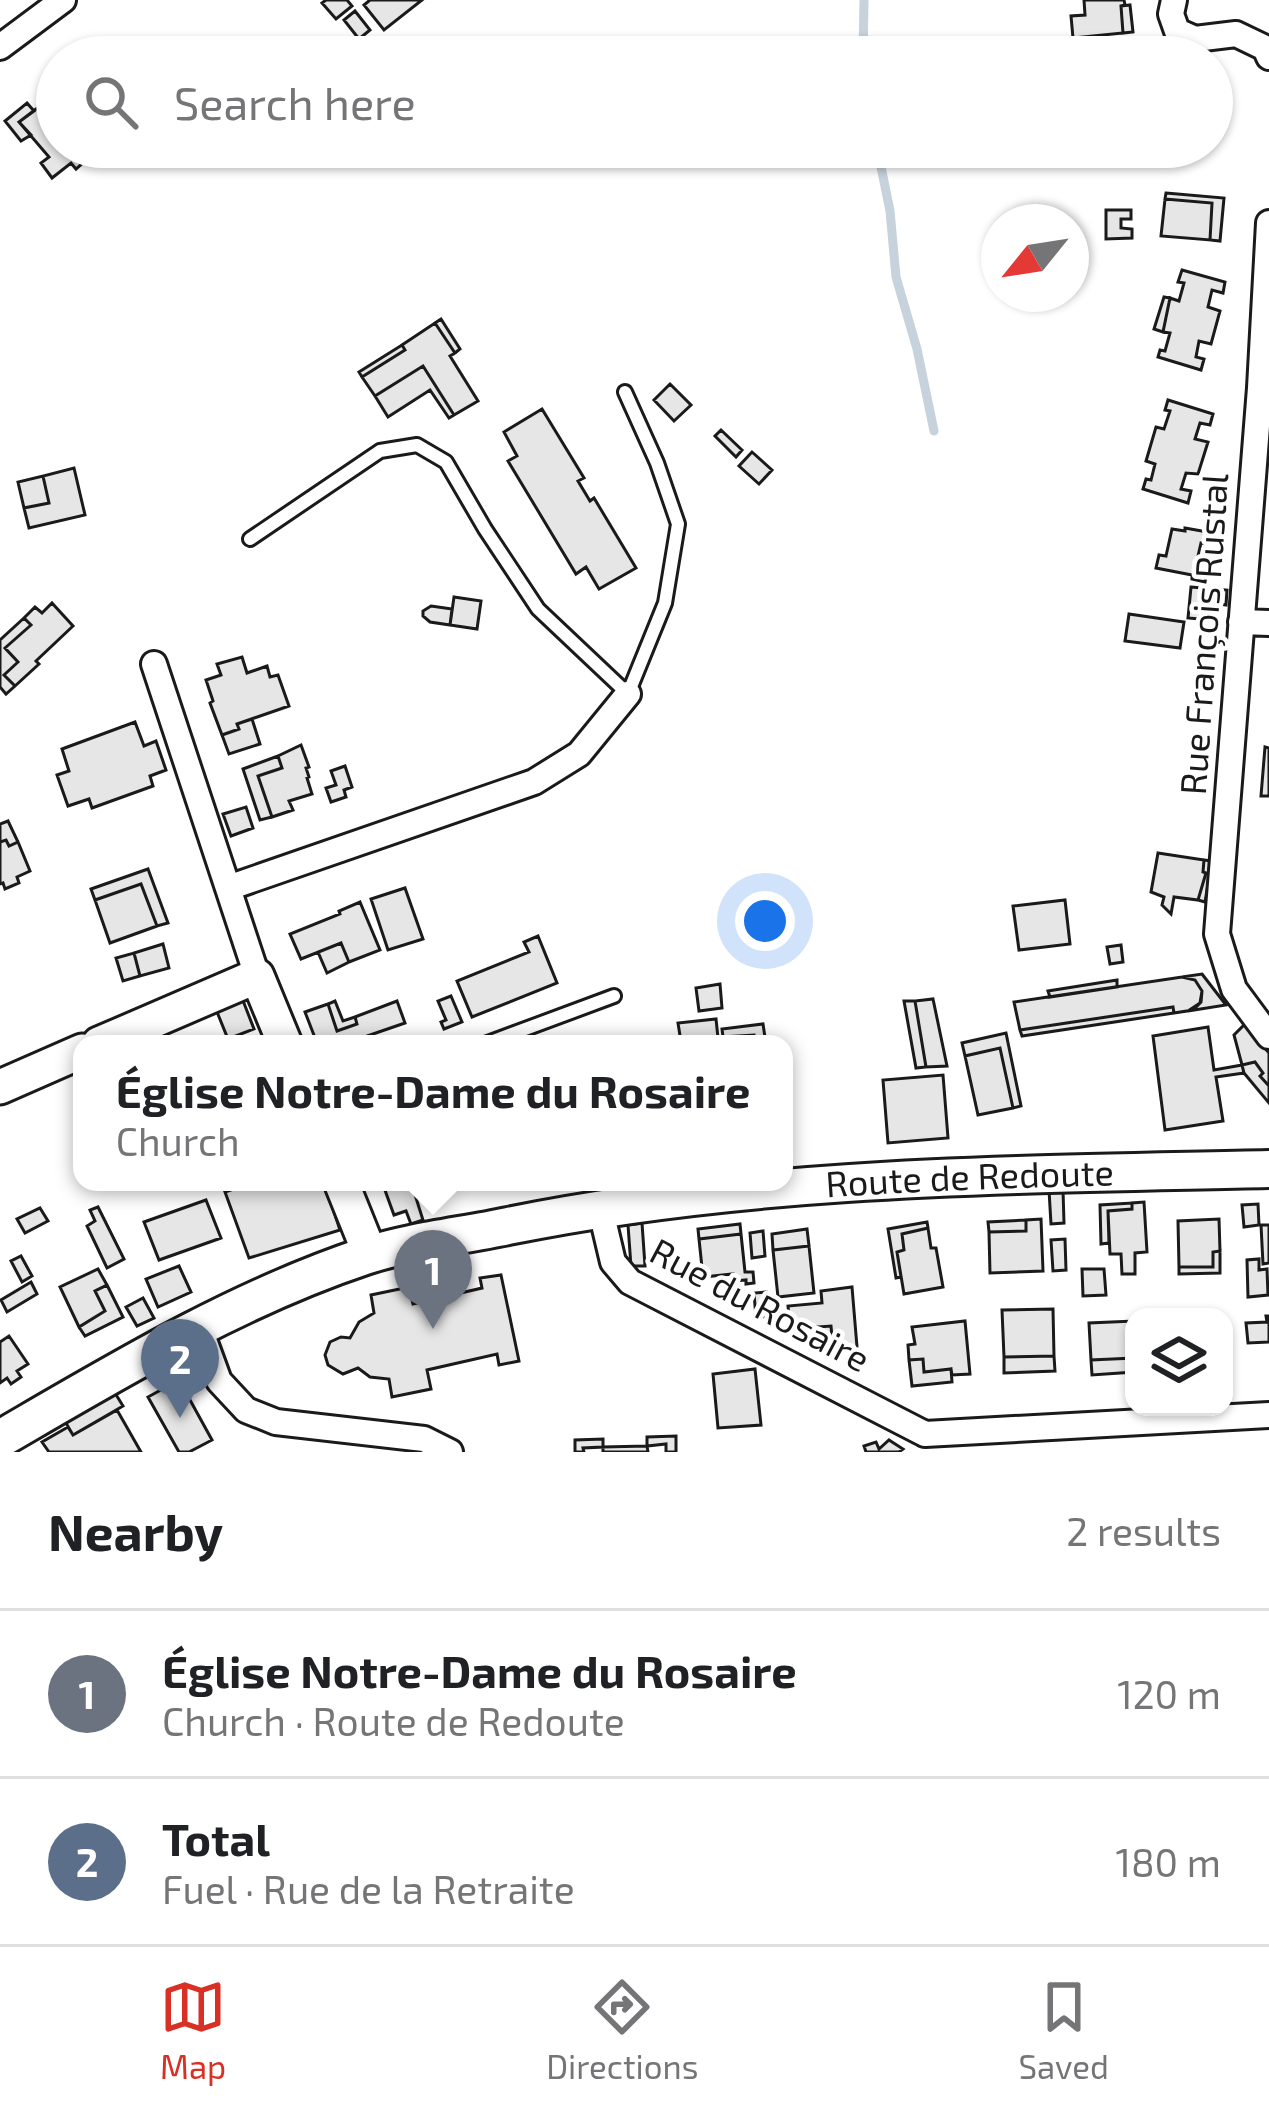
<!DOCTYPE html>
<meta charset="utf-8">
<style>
body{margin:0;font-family:"Exo 2",sans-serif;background:#f6f6f6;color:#202124}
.controls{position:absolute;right:36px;bottom:36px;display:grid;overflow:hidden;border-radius:24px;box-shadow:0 3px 9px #0004}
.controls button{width:108px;height:108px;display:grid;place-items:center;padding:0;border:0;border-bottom:3px solid #e0e0e0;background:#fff;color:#202124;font:60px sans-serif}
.compass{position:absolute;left:981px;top:204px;width:108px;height:108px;border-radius:50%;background:#fff;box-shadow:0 3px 9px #0004;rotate:240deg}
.you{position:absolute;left:765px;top:921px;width:42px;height:42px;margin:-30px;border:9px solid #fff;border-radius:50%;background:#1a73e8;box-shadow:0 0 0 18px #1a73e833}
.badge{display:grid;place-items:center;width:78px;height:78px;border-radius:50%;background:#d93025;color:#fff;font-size:39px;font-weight:700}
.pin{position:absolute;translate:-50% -99px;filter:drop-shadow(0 3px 6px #0008)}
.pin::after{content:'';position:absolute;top:63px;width:42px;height:36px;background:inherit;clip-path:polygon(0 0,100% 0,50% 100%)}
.popup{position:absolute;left:73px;top:1035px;width:720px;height:156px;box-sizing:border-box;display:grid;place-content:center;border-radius:24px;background:#fff;filter:drop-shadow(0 3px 9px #0005);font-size:39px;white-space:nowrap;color:#757577}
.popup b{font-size:45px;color:#202124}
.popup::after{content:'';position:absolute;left:50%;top:100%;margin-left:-24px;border:24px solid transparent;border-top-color:#fff}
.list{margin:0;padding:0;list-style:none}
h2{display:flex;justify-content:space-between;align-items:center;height:156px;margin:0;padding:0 48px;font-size:51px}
h2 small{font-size:39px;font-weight:400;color:#757577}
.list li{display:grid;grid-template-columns:78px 1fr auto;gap:36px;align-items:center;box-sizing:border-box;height:168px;padding:0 48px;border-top:3px solid #e0e0e0}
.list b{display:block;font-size:45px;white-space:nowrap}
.list p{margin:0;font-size:39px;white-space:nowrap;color:#757577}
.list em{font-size:39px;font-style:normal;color:#757577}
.icon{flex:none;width:66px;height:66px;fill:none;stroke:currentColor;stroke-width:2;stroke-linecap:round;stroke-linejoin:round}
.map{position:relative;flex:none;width:1269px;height:1452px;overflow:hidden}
.search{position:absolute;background:#fff;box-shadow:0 3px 9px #0004;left:36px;right:36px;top:36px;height:132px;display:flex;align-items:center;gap:30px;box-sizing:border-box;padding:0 42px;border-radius:66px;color:#757577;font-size:45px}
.sheet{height:492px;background:#fff}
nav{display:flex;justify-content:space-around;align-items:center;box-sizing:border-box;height:168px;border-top:3px solid #e0e0e0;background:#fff;font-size:33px;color:#757577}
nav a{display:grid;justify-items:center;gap:6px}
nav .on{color:#d93025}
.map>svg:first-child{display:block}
</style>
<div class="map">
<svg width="1269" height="1452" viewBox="0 0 1269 1452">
<rect width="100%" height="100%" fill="#fff"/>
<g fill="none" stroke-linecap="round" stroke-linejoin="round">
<path stroke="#c6d2dc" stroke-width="9" d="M863,57L864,0
M877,147L890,211L896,277L917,349L934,431"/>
</g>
<path fill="#e6e6e6" stroke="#1a1a1a" stroke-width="3" d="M326,0H347L352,6L336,19L322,3Z
M370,0H422L384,30L364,5Z
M1084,0H1124L1125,5L1121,6L1123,33L1073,38L1071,16L1085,15Z
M1130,5L1133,32L1123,33L1121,6Z
M355,11L370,30L359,39L344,20Z
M45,102L53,112L57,110V147H75L86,160L76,169L71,163L52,178L41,163L49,157L19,122Z
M27,103L34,111L19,122L31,135L21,141L5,121Z
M1166,193L1224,198L1220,241L1210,240L1212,203L1165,199Z
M1165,199L1212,203L1210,240L1161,236Z
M1106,210H1131V219H1121V228L1132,229V238L1106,239Z
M1182,270L1225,282L1223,293L1212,290L1208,307L1220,311L1211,344L1199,341L1196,357L1204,359L1201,370L1158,357L1160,350L1165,351L1170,333L1163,332L1170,298L1179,301L1184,283L1178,282Z
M1164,297L1170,298L1163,332L1154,329Z
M441,319L460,349L455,353L435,323Z
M435,323L455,353L450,356L478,401L454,415L423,366L375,396L362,377L405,350L402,345Z
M402,345L405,350L362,377L359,372Z
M423,366L454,415L449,418L430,390L388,417L375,396Z
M670,384L691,405L674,421L654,400Z
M1168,400L1213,414L1210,425L1200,423L1195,439L1208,442L1198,474L1186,473L1181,489L1191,491L1188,503L1143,489L1146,479L1151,480L1155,464L1146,461L1156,427L1164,429L1170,411L1165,410Z
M542,409L584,478L578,481L590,501L594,498L636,568L599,589L586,567L576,574L508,461L517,456L504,432Z
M721,430L742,450L736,457L715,436Z
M752,452L772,470L759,484L739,466Z
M74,468L85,515L29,528L24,508L49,503L43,476Z
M43,476L49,503L24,508L18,482Z
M1185,528L1213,533L1212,545L1201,543L1195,569L1207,571L1205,582L1192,579V575L1156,568L1159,555L1166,556L1172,529L1185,531Z
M1191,587L1227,590L1226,605L1219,604L1217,618L1200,616V619L1188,618Z
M454,597L481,601L477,629L450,625Z
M52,603L73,626L36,661L39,664L15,686L4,675L18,662L5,648L31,625L24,618L35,607L42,613Z
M431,606L452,609L450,625L430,622L423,616V611Z
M1129,614L1184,622L1180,648L1125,641Z
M24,618L31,625L5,648L18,662L4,675L15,686L6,694L0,687V640Z
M242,657L247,673L267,666L270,677L278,675L289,706L237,724L239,729L222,735L210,703L213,701L206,680L221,675L217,664Z
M252,719L260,744L229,754L222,735L239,729L237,724Z
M135,722L144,746L156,741L166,770L150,776L153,786L92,808L89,799L68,806L57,775L69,771L62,749Z
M301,745L309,767L306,768L309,777L307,778L312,794L289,801L293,810L272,817L258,776L282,768L278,756Z
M1265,747L1269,748V796H1261Z
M278,756L282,768L258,776L272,817L260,820L243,769Z
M345,766L352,787L344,790L346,797L331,802L326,788L336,785L331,771Z
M246,807L253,828L231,836L223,814Z
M8,821L18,842L9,846L6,840L0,842V824Z
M6,840L9,846L18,842L30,871L17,877L19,883L5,889L3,883L0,884V842Z
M1158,853L1204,860L1203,872L1206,873L1198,900L1174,897L1171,914L1162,905L1164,897L1151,892Z
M1204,860L1212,861L1205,902L1198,900L1206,873L1203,872Z
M148,869L168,923L157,926L141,884L95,900L91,889Z
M141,884L157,926L110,943L95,900Z
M405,888L423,939L388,950L371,899Z
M1065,900L1070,944L1019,950L1013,906Z
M360,902L380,950L349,962L341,943L301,959L290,934L340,914L339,911Z
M538,936L557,983L472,1017L457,981L529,952L524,942Z
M341,943L349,962L327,973L318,952Z
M163,944L169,968L140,976L134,953Z
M1121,945L1123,962L1110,964L1107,947Z
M134,953L140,976L123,981L116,958Z
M1202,974L1226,1005L1188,1011L1200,1003L1202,991L1195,980L1182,977Z
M1182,977L1195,980L1202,991L1201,1002L1193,1010L1174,1013L1173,1007L1020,1030L1014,1002Z
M1117,980V987L1050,997L1048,991Z
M720,984L722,1008L699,1011L696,988Z
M451,996L462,1022L444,1029L441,1022L446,1020L438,1001Z
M242,998L254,1029L228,1039L215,1007Z
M933,999L947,1066L926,1067L915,1001Z
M335,1001L343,1021L355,1017L357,1024L337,1031L328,1004Z
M397,1001L405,1023L344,1044H314L317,1043L305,1012L328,1004L337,1031L357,1024L355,1017Z
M904,1001H915L926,1067L916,1068Z
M1173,1007L1174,1013L1022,1036L1020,1030Z
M716,1019L718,1038L681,1042L678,1023Z
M763,1024L766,1044H755L754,1035L723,1037L722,1029Z
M1245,1024L1269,1053V1086L1260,1076L1263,1073L1255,1062L1242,1065L1234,1035Z
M1208,1027L1214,1070L1242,1065L1244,1073L1216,1077L1223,1121L1165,1130L1153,1036Z
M1006,1033L1021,1106L1013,1108L1000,1048L965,1056L962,1043Z
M754,1035L755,1044H724L723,1037Z
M1000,1048L1013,1108L978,1115L965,1056Z
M1255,1062L1263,1073L1260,1076L1269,1086V1103L1244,1073L1242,1065Z
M943,1075L948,1138L888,1143L883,1080Z
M253,1182H324L340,1230L249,1258L225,1192Z
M382,1182H411L423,1220L411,1224L406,1211L394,1215Z
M1049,1190H1063L1064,1223L1051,1224Z
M206,1200L221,1238L159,1260L144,1222Z
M1144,1202L1147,1252L1135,1253V1274H1122L1121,1254H1110L1108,1211L1132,1209V1203Z
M1132,1203V1209L1108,1211L1109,1243L1101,1244L1100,1205Z
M1258,1204L1259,1225L1244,1227L1242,1205Z
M98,1207L124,1259L107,1268L87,1226L95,1221L90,1210Z
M40,1208L48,1221L25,1233L17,1219Z
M1041,1219L1043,1271L990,1273L989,1232L1026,1231V1220Z
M1219,1219L1220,1251L1213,1252V1267H1179L1178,1221Z
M1026,1220V1231L989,1232L988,1222Z
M927,1222L928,1228L902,1234L904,1250L897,1252L901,1277L896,1278L888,1229Z
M642,1223L645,1266H631L628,1225Z
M740,1224L741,1234L699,1239L698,1229Z
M1261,1225H1269V1263L1263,1264Z
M928,1228L931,1248H936L943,1287L904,1294L897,1252L904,1250L902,1234Z
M807,1229L809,1246L773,1250L772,1234Z
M763,1231L765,1256L752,1258L750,1233Z
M741,1234L745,1272H753L754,1283L746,1284V1280L734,1281L733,1274L703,1277L699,1239Z
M1065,1239L1066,1270L1053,1271L1051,1240Z
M809,1246L814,1293L778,1297L773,1250Z
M1220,1251V1273L1179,1274V1267H1213V1252Z
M21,1256L32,1276L22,1282L11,1261Z
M1259,1259V1270L1267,1269L1268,1295L1248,1297L1247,1260Z
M179,1266L191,1292L158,1307L146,1279Z
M98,1269L107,1285L95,1291L105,1311L79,1327L60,1287Z
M1082,1269H1104L1106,1295L1083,1296Z
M501,1275L519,1361L499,1365L497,1354L427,1370L431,1389L392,1397L389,1379L370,1377L358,1368L343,1374L328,1365L325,1355L330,1342L341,1337L350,1338L359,1322L374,1313L371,1295L409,1287L413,1304L482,1288L480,1278Z
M31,1282L37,1294L7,1312L1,1300Z
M107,1285L123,1317L85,1336L79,1327L105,1311L95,1291Z
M852,1287L857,1347L833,1349L831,1326L790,1329L788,1306L822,1303L821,1291Z
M766,1292L768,1316L756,1318L754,1293Z
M143,1298L154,1318L137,1326L126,1307Z
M1053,1309L1054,1356L1004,1357L1002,1310Z
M1266,1316H1269V1342L1248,1343L1246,1323L1267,1322Z
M965,1321L970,1374L952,1375L951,1369L924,1372L923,1359L909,1360L908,1345L915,1344L912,1327Z
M1134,1321V1358L1091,1360L1089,1323Z
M831,1326L833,1349H827L826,1333L791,1335L790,1329Z
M9,1336L28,1364L17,1371L21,1377L11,1384L7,1378L0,1383V1342Z
M1054,1356L1055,1371L1004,1373V1357Z
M1134,1358V1372L1092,1375L1091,1360Z
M923,1359L924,1372L951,1369L952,1382L912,1386L909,1360Z
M755,1369L761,1425L718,1428L713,1374Z
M179,1380L212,1440L189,1452H179L148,1397Z
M115,1393L123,1406L73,1435L63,1418Z
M117,1410L141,1452H49L42,1442L68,1427L73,1435Z
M676,1436V1452H666V1444L647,1446V1437Z
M603,1439V1447L583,1448L584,1452H575V1440Z
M889,1440L903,1449L899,1452H866L864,1446L876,1442L879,1449Z
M647,1446L648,1452H603V1447Z"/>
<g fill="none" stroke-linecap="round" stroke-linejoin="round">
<g stroke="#1a1a1a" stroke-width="18">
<path id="service" d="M250,539L380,451L417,445L446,462L485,529L538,609L628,694L665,603L678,524L657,463L625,392
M485,1044L614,996"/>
</g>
<g stroke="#1a1a1a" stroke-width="30">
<path id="minor" d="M1174,0L1171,14L1177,31L1195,39L1236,34L1265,48L1269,57
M0,47L63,0
M1269,223L1260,388L1217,934L1234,989L1269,1036
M1241,622L1269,623
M154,664L257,976
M228,888L534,782L579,754L628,694
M600,1207L613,1262L630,1282L925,1434
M200,1329L219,1381L246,1410L276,1422L424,1439L450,1452
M925,1434L1269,1415"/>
</g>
<g stroke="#1a1a1a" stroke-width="39">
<path id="tertiary" d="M99,1044L257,976L285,1044
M0,1087L82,1051
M341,1182L370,1254"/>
</g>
<g stroke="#1a1a1a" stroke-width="42">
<g id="secondary">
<path id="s1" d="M0,1439C117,1371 236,1299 365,1256C411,1241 461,1236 508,1226C758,1175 1015,1175 1269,1169"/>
</g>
</g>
<use href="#service" stroke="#fff" stroke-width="12"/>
<use href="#minor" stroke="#fff" stroke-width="24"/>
<use href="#tertiary" stroke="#fff" stroke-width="33"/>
<use href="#secondary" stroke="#fff" stroke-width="36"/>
</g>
<g text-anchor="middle" stroke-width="9" stroke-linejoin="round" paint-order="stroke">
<g font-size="36" fill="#1a1a1a" stroke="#fff">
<text transform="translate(1204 634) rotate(-86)" y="13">Rue François Rustal</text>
<text dy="13" stroke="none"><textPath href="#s1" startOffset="1020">Route de Redoute</textPath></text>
<text transform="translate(760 1305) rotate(28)" y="13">Rue du Rosaire</text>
</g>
</g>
</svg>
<div class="controls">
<button><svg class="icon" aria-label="layers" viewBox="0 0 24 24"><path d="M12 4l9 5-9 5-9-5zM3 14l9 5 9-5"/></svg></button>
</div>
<svg class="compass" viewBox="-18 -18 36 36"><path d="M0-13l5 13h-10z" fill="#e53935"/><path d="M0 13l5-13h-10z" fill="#757577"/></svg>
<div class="you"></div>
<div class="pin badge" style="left:433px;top:1329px;background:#6b7280">1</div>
<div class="popup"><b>Église Notre-Dame du Rosaire</b>Church</div>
<div class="pin badge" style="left:180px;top:1418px;background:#5c6f8a">2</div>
<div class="search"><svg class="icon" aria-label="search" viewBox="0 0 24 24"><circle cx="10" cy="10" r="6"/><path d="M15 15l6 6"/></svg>Search here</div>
</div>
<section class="sheet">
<h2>Nearby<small>2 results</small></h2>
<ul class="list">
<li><span class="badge" style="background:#6b7280">1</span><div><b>Église Notre-Dame du Rosaire</b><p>Church · Route de Redoute</p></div><em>120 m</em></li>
<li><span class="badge" style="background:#5c6f8a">2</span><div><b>Total</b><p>Fuel · Rue de la Retraite</p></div><em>180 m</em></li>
</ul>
</section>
<nav>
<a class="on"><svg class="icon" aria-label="map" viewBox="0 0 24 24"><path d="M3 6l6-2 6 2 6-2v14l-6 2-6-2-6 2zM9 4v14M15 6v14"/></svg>Map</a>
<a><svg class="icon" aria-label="directions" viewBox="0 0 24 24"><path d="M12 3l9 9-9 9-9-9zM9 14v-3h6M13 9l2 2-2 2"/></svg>Directions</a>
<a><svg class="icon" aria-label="saved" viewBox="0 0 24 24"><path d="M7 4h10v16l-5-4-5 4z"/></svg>Saved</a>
</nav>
